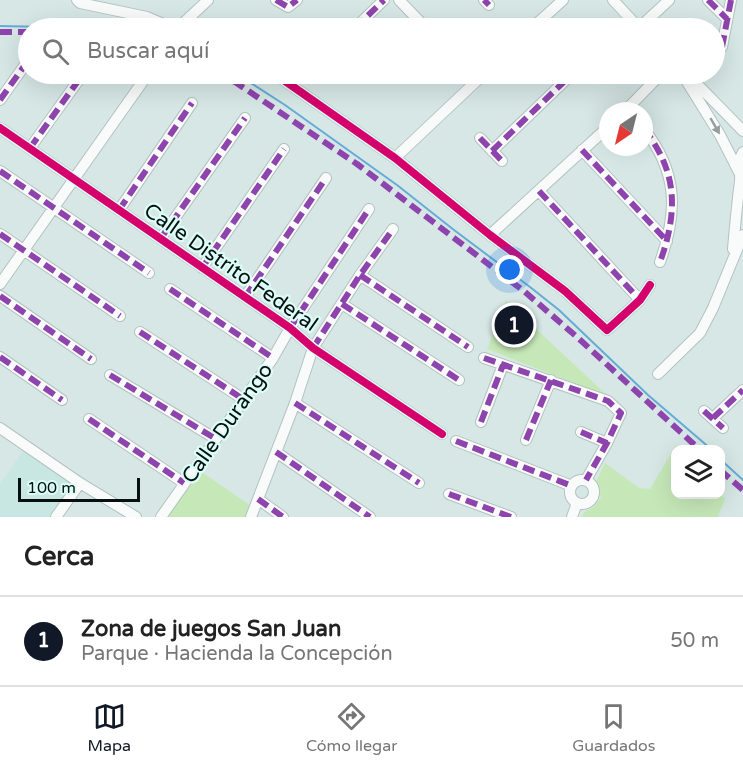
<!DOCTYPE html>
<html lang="es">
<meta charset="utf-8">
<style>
body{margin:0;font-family:"Varela Round",sans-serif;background:#f2f2f2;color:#222}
.controls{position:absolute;right:18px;bottom:18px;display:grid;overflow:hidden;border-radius:12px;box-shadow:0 6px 24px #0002}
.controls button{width:54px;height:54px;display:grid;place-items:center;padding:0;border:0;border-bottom:2px solid #e0e0e0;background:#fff;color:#222;font:30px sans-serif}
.compass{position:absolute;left:599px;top:102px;width:54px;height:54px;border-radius:50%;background:#fff;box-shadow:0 6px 24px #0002;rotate:215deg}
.scale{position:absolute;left:18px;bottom:15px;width:122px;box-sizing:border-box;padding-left:6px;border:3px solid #05100f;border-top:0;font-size:16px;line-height:21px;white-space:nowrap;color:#05100f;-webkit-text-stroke:4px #dcfcf8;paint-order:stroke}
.you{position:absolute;left:510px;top:270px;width:21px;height:21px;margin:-15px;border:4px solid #fff;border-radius:50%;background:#1a73e8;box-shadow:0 0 0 9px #1a73e833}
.badge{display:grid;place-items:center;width:39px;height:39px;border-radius:50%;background:#111827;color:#fff;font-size:20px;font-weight:700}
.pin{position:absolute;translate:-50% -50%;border:3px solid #fff;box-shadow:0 2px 6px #0006}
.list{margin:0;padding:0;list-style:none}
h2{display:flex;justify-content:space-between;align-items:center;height:78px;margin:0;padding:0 24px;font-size:26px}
h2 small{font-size:20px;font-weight:400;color:#767676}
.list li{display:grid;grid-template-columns:39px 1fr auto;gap:18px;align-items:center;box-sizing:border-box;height:90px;padding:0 24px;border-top:2px solid #e0e0e0}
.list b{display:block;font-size:22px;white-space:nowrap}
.list p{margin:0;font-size:20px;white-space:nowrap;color:#767676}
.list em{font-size:20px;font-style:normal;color:#767676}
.icon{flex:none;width:33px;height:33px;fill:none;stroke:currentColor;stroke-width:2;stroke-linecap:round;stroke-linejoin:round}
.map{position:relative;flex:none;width:743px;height:517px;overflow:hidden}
.search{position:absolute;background:#fff;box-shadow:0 6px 24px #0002;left:18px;right:18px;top:18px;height:66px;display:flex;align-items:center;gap:15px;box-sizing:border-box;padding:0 21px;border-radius:33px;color:#767676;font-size:22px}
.sheet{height:168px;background:#fff}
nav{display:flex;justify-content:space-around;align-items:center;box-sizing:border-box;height:84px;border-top:2px solid #e0e0e0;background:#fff;font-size:16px;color:#767676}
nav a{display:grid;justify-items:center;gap:3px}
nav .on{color:#111827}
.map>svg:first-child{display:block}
</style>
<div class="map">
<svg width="743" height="517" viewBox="0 0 743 517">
<rect width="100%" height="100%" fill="#d6e7e5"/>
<path fill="#c8e7e3" d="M25,448L76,483L52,517H0V484Z"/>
<path fill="#c6e8b8" d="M506,301L609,397L487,349Z
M676,445L680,449H676V494H721L725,499L718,517H582L584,512L594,507L601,497L596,482L605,463L639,488L650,489Z
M199,470L251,506L247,517H168Z"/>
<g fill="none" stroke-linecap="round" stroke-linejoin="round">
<path stroke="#64acd6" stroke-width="2" d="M0,26L96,28
M237,74L285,105L397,185L454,230L530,287L559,310L648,395L711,449
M720,459L743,480"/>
<g stroke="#b3c2c0" stroke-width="12">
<path id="minor" d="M77,0L80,3L147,17L173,28
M276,0L288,7L297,0
M399,0L426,28
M484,0L489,5
M613,0L639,28
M708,0L727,19
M178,28L208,0
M316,28H317
M355,28L384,0
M532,28L563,0
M618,28L629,18
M639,28L669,0
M722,47L731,0
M275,74L395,158L490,235L565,291L607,330L640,300L650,285
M382,74L389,77L394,74
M684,77L720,135L743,180
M686,78L697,84L743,131
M0,100L27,62
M625,111L661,74
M0,128L290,328L313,348L442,434
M644,129C678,172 678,212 660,262
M480,138L502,161
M30,148L83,74
M582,150L667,241
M492,151L572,74
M395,158L484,74
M0,171L149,273
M539,191L640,300
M119,210L192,103
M0,234L120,316
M490,235L608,127
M161,238L245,118
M733,249C735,226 737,204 740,181C741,170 737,162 743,152
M202,268L284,149
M360,275L468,347
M0,284L148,74
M170,289L273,358
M0,296L91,359
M245,297L326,178
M342,304L459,380
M140,332L243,399
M0,357L62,400
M484,358L608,401L621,413L607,443L586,480
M658,374L700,333L713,308L743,235
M110,375L216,439
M295,403L419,483
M704,411L723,428
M713,418L743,390
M89,419L184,483
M481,422L503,365
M0,428L80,483L136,517
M581,432L607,443
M526,440L551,380
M456,441L572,486
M276,452L370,517
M570 492a12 12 0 1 1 24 0a12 12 0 1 1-24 0Z
M449,494L511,517
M258,499L283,517
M56,517L80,483
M161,517L273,358L290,328L369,209
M251,517L295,403L313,348L360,275L393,229
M572,517L577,503"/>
</g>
<use href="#minor" stroke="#f9fbfb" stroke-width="10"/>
<path stroke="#8e44ad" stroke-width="6" stroke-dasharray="12 6" stroke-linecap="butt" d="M276,0L288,7L297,0
M484,0L489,5
M708,0L727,19
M316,28H317
M355,28L384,0
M618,28L629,18
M0,32H28
M722,47L731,0
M217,74L235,82L357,164L525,292L577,337L699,449
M382,74L389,77L394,74
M0,100L27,62
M626,110L628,111
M644,129C678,172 678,212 660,262
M480,138L502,161
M30,148L83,74
M582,150L667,241
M492,151L572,74
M0,171L149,273
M539,191L640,300
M119,210L192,103
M0,234L120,316
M161,238L245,118
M202,268L284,149
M360,275L468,347
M170,289L273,358
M0,296L91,359
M245,297L326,178
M342,304L459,380
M290,328L369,209
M140,332L243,399
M313,348L360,275L393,229
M0,357L62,400
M484,358L608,401L621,413L607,443L586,480
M110,375L216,439
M295,403L419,483
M704,411L723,428
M713,418L743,390
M89,419L184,483
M481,422L503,365
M581,432L607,443
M526,440L551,380
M456,441L572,486
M276,452L370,517
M720,470L743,490
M449,494L511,517
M258,499L283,517"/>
<g stroke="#dcfcf8" stroke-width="11">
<path id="cycleway" d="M275,74L395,158L490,235L565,291L607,330L640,300L650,285
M0,128L290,328L313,348L442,434"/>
</g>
<use href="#cycleway" stroke="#d6006c" stroke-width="8"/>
</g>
<defs><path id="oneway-solid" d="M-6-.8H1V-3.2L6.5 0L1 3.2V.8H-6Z" transform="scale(1.5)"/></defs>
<use fill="#979d9d" href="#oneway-solid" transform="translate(715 126) rotate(60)"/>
<g text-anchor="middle" stroke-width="4.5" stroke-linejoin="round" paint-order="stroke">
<g font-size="21" fill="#05100f" stroke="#dcfcf8">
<text transform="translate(231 267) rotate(35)" y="7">Calle Distrito Federal</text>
<text transform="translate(227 423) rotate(-55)" y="7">Calle Durango</text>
</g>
</g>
</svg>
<div class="controls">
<button><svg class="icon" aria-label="layers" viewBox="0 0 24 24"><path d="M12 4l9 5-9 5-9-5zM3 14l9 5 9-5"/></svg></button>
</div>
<svg class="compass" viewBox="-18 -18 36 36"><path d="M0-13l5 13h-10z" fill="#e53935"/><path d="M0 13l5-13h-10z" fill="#767676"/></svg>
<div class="scale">100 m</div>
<div class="you"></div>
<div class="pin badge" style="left:514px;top:325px">1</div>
<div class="search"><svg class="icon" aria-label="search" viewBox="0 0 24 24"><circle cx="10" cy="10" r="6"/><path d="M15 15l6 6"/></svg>Buscar aquí</div>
</div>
<section class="sheet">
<h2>Cerca<small></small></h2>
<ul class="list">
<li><span class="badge">1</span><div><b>Zona de juegos San Juan</b><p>Parque · Hacienda la Concepción</p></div><em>50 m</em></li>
</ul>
</section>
<nav>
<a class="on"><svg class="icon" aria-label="map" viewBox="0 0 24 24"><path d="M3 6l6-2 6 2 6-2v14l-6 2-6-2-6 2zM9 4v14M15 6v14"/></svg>Mapa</a>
<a><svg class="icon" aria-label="directions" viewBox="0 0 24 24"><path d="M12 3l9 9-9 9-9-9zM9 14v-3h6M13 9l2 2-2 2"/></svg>Cómo llegar</a>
<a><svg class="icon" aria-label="saved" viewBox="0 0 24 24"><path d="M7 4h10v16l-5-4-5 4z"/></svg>Guardados</a>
</nav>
